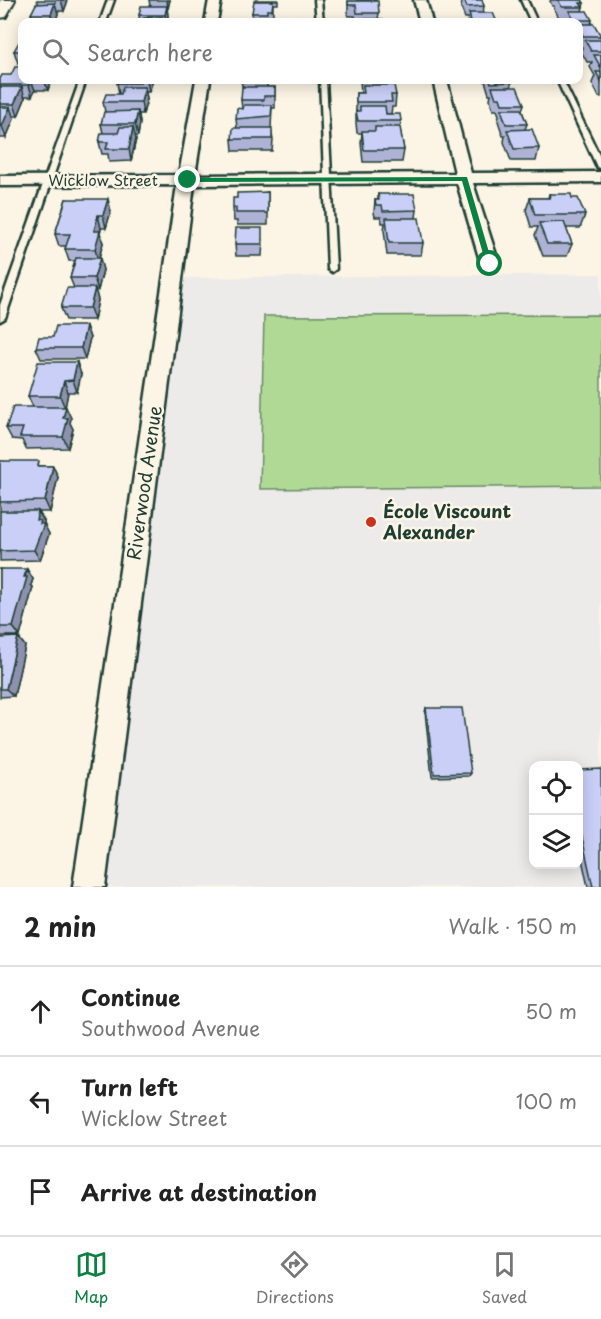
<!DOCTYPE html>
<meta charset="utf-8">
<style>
body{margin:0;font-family:"Playpen Sans",sans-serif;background:#f2f2f2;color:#222}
.controls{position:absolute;right:18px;bottom:18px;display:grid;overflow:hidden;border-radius:12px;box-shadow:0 3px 15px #0003}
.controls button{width:54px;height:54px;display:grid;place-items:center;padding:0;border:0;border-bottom:2px solid #e0e0e0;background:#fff;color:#222;font:30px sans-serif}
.stop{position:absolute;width:18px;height:18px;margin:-14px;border:4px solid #0b8043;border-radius:50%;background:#fff}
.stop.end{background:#0b8043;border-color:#fff;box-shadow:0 2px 6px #0008}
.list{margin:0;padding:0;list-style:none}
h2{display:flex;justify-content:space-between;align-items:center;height:78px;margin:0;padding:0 24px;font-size:26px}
h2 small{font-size:20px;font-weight:400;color:#767676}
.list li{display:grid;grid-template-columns:39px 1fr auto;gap:18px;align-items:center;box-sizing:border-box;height:90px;padding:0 24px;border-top:2px solid #e0e0e0}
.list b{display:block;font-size:22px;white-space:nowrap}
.list p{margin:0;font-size:20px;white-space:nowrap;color:#767676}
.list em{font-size:20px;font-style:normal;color:#767676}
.icon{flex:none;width:33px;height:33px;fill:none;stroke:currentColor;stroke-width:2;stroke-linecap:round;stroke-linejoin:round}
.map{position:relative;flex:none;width:601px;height:887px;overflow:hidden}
.search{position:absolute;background:#fff;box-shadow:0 3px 15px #0003;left:18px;right:18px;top:18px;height:66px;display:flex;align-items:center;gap:15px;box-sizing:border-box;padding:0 21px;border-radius:12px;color:#767676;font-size:22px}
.sheet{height:348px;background:#fff}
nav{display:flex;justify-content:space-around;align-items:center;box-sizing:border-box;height:84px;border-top:2px solid #e0e0e0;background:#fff;font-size:16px;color:#767676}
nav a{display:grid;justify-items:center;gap:3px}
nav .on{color:#0b8043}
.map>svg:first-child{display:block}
</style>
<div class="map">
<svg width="601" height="887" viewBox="0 0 601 887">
<rect width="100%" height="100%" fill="#fcf5e5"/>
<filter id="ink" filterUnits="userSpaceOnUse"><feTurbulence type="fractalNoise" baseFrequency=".0167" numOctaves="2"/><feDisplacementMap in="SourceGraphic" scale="12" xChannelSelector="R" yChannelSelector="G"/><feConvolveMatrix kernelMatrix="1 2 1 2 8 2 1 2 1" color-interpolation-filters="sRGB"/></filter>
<g filter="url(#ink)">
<path fill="#edeaea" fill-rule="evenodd" d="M601,274V887H89L176,278ZM534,766H578V864H534Z"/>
<path fill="#b1d996" stroke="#688b65" stroke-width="1.5" d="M601,315V486L260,489L264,316Z"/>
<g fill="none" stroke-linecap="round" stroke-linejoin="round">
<g stroke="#1f3d34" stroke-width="5">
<path id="lane" d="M108,0H114L106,22H100Z
M315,0H321L323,22H317Z
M521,0H527L537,22H531Z
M80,80H86L5,318L0,321V305Z
M320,80H326L336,269L332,272L328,269Z
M557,80H563L601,159V169L597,167Z"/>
</g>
<g stroke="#1f3d34" stroke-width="5">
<path id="street" d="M209,0H221L217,22H205Z
M414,0H426L432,22H420Z
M196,80H210L195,175L455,173L433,80H447L471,173L601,172V182L473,183L499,264L496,268H484L481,264L457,183L194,185L105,887H73L177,185L0,186V176L179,175Z"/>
</g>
<g stroke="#1f3d34" stroke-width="4">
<path id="secondary" d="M0,0H15L6,17L0,18Z"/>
</g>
<use href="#lane" fill="#fcf5e5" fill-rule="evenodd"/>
<use href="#street" fill="#fcf5e5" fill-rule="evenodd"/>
<use href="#secondary" fill="#fcf5e5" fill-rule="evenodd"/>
</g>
<path fill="#aeb2d4" stroke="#1f3d34" stroke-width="1.5" d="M37,0H66L67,3L64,11H57L58,14L55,22L32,18L31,14L38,3Z
M149,0H170L167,9L168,17L167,22H140L139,15L150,6Z
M256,0H278V4H273V17L287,22H252V13Z
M357,0H376L379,13L378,19L384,22H356L355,16H348V1H357Z
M453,0H482L484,6L483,13L497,22H467L468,18H465L461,8L462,1Z
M551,0H582L584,3L582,11L592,20L591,24L601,36L600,40H601V97H599L592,83L595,76L590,67L592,62H587L581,51L582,47H580L579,45V22H566L567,18H559L554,8V6H552L550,1Z
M22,42V63H18L14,51Z
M0,79L49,80L50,84L48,90H35L32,96H25V99L18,116H13L14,119L6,138H0Z
M118,80H153L149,92H146L147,99L143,114H139L140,123L138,136H135L136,139L131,161L109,162L108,154H102L99,142L103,133L101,124L105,112L103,102L119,94L117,83Z
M241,80H268L267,87H275V108H272L271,128L273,140L272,151H233L232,139L237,128L236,119L242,109L241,100L244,87V86H242Z
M360,80H392V85L396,95L395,107H392L391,114H386L401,121L400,129L404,150L402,162H363L361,143L362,133H357L356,123V93H361Z
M485,80H510L512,82L510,87L524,104L522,111L527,124L525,129L539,148L536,161H511L504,142L505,136H503L498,121L499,115L497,110H493L490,99L491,94H489L485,81Z
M268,192V225H237V221H234L233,208L237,198Z
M378,194L417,210L416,218L423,243L421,255H387L384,230L385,223H382L381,217H375L374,212L375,200H378Z
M549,194L572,198L585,215L580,228H566L572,244L567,256H543L535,235L538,227H531L526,210L530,198H548Z
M66,199L111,211L106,228H101L100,233L103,243L99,258L103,270L98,290H95L98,300L94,320H66L61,308L74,288L70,278L75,261H69L65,249L66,246H59L55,234Z
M263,240L262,256H236L235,244Z
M86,326L90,338L85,359H41L36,348L53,337Z
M81,374L77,392H68L65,407L71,418L70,423L73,429L68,448L26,449L22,440L12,439L6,428L33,407L28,396Z
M0,461L42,466H53L58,477L50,512H39L44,521V524L49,534L40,560L0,561Z
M0,569L33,579L31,585L33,587L20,636H0Z
M18,637L25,646L14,696L0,697V638Z
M426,708L471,773L469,776L432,777L425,712Z
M579,770L601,887H588L579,845Z"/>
<path fill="#8d91ad" stroke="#1f3d34" stroke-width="1.5" d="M61,0H66L67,3L64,11Z
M167,0H170L168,9Z
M55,3L58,14L55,22H51L52,20L51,14Z
M167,6L168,17L167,22H166L165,15Z
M31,80L35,90L32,96L29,85Z
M44,80H49L50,84L48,90Z
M147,80H153L149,92Z
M22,87L25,99L18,116L14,104Z
M145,87L147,99L143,114L141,102Z
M10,107L14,119L6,138L2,126Z
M138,111L140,123L138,136L135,124Z
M133,127L136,139L131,161L129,149Z
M108,199L111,211L106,228L103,215Z
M98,215L101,228L100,233L103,243L98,261L95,249L94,231Z
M100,258L103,270L98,290L94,278Z
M95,288L98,300L94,320L90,308Z
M86,326L90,338L85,359L81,348Z
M77,362L81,374L77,392L73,380Z
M64,381L68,392L65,408L60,396Z
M66,407L71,418L70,423L73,429L68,448L63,437V418Z
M53,466L58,477L50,512L45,501Z
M38,511L44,521V524L49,534L40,560L34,550L36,520Z
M27,569L33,579L31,585L33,587L20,636L13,627Z
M18,637L25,646L14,696L6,689Z"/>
<path fill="#cacff7" stroke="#1f3d34" stroke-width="1.5" d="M464,0H482L484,6L467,7Z
M558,0H582L584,3H580L583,7H562Z
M254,1H273L272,10H267V13H252Z
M348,1H378L379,13H357L356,5H348Z
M55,3L51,14H31L36,4Z
M141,6H167L165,15H139Z
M569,11H587L592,20H574Z
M469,13H493L497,22H471Z
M287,16V22H253V19H260V17Z
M162,17L161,22H164H142L144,18Z
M28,18H53L51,22H25Z
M363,19H383L384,22H363Z
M579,24H594L601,36H583L579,27Z
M585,40H601V51H591Z
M19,42H22V51H14Z
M594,55H601V68Z
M15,67H22V80H31L29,85H0V79L2,75H11Z
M596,72H601V81Z
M118,80H147H140V83H117Z
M244,80H266V82H244Z
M362,80H392V81H362Z
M490,80H510L512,82L491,83Z
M363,85H394L396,95H391L392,102H356V93H364Z
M0,87H22L14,104H0Z
M123,87H145L141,102H103L106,94H121Z
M242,87H275V96H264V100H241Z
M492,87H517L524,104H502L500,98H496Z
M244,105H272L271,116L236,119L237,108L243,109Z
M360,106H385L386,114H400L401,121H358L356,111H360Z
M0,107H10L2,126H0Z
M501,109H521L527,124H506Z
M138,111L135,124H101L104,112Z
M120,127H133L129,149H106L108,142H99L101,133H118Z
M375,127H400L404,150H364L362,131H375Z
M233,128H272V139H232Z
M532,129L539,148L514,149L507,130Z
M268,192V213H236V208H233V198H237V193Z
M378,194H414L417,210L383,211L382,205H376L375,200H379Z
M549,194H571L572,198H578L585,215H535L530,198H550Z
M66,199H108L103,215H98L94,231H100L95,249H65L70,234H55Z
M386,218H419L423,243H389Z
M564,222L572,244H547L539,223Z
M236,228H262V244H235Z
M76,258H100L94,278H70Z
M67,288H95L90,308H61Z
M56,326H86L81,348H36L39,337H53Z
M38,362H77L73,380L64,381L60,396H28Z
M13,407H66L63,418H68L63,437H20L23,428H6Z
M0,461H39L38,466H53L45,501L0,502Z
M0,511H38L36,520L41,521L40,524H44L34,550L0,551Z
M0,569H27L24,577H27L13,627H0Z
M18,637L6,689H0V638Z
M426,708H462L471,773L434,774Z
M601,769V887H593L579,824V770Z"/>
</g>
<path fill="#0b8043" d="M467,177L493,266L486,264L462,181L188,182L184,180L188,178Z"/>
<circle fill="#c8321e" stroke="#fcf5e5" stroke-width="2" cx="371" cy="522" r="6"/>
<g text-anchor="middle" stroke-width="5" stroke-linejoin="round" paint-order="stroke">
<g font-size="15" fill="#1f3d34" stroke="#fcf5e5">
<text x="103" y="186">Wicklow Street</text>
</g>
<g font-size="18" fill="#1f3d34" stroke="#fcf5e5">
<text transform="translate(145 483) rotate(-82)" y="6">Riverwood Avenue</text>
</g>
<g font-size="18" font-weight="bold" fill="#1f3d34" stroke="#fcf5e5" text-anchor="start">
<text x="383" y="518">École Viscount<tspan x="383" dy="21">Alexander</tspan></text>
</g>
</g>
</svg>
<div class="controls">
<button><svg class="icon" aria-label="locate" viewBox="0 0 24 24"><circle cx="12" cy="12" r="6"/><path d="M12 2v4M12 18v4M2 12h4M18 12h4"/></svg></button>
<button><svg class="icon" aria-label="layers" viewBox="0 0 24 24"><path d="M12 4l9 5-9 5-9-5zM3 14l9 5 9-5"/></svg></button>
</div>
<div class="stop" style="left:490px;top:264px"></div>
<div class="stop end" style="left:188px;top:180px"></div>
<div class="search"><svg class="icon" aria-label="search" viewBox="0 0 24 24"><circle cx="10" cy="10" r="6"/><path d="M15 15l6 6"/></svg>Search here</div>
</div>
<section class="sheet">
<h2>2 min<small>Walk · 150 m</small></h2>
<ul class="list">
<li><svg class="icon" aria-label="ahead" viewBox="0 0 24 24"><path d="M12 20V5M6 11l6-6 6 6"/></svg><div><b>Continue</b><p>Southwood Avenue</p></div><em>50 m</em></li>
<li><svg class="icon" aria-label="left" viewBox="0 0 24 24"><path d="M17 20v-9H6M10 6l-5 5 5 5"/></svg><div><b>Turn left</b><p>Wicklow Street</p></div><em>100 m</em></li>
<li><svg class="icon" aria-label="arrive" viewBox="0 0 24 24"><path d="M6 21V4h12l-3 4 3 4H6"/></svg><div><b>Arrive at destination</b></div></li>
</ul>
</section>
<nav>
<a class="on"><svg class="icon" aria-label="map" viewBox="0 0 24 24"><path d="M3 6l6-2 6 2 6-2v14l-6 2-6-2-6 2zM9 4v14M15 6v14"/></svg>Map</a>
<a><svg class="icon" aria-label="directions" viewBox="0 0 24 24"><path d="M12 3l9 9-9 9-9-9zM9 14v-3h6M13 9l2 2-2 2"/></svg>Directions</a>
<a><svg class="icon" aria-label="saved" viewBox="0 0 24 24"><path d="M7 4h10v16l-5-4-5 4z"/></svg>Saved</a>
</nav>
